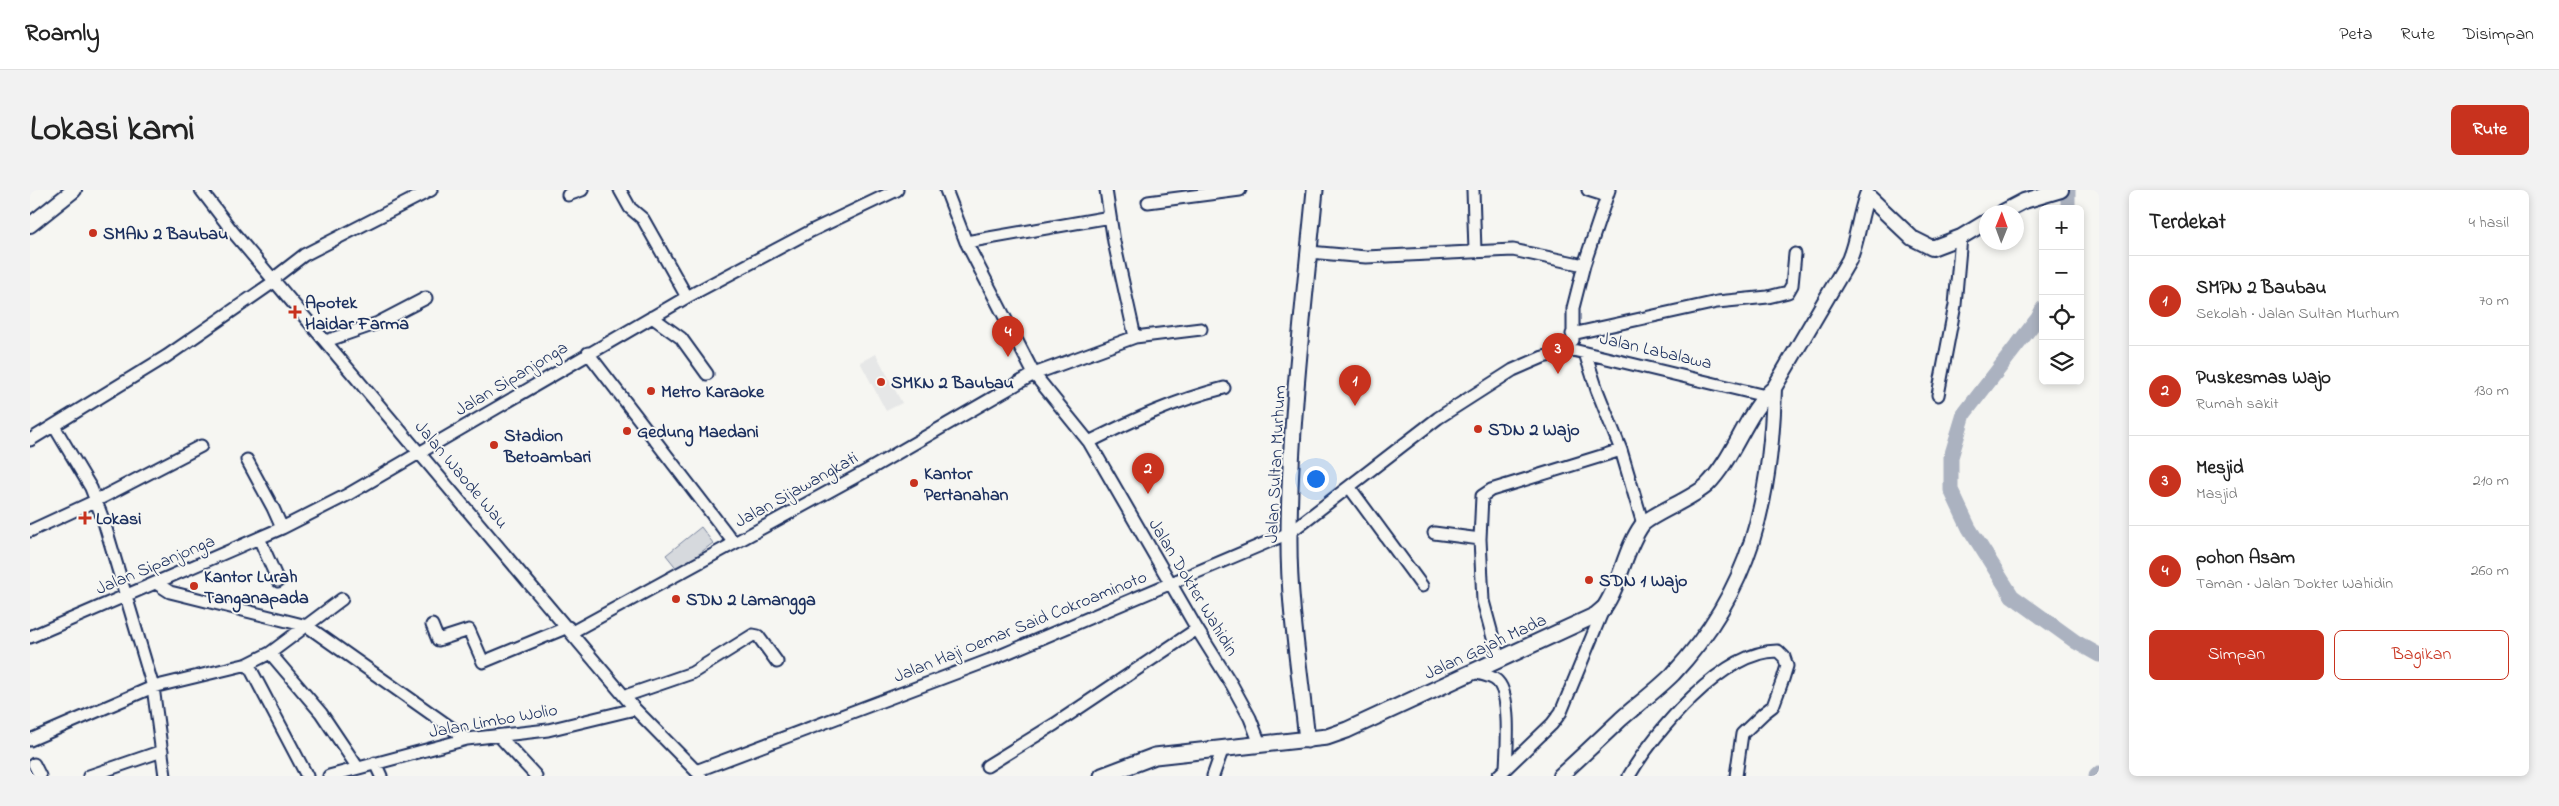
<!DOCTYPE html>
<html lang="id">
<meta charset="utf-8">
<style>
body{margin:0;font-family:"Indie Flower",sans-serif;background:#f2f2f2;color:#222}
.controls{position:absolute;right:15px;top:15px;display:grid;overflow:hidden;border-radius:8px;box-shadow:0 2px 8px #0003}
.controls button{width:45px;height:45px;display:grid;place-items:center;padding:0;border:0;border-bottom:1px solid #e0e0e0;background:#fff;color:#222;font:25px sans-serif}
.compass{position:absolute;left:1949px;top:15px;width:45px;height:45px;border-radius:50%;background:#fff;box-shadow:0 2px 8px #0003;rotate:1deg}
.you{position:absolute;left:1285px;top:288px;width:18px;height:18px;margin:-12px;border:4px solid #fff;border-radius:50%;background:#1a73e8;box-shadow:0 0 0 8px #1a73e833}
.badge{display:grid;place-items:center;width:32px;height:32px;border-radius:50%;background:#c8321e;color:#fff;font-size:16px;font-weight:700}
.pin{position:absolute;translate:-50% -41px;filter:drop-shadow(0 1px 2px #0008)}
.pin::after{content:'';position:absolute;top:26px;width:18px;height:15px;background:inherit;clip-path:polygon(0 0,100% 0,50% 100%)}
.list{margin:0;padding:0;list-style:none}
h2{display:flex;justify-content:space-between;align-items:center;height:65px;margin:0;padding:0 20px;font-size:21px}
h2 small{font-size:16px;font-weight:400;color:#767676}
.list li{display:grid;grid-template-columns:32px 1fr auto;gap:15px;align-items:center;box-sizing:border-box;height:90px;padding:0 20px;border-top:1px solid #e0e0e0}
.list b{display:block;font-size:19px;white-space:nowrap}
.list p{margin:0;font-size:16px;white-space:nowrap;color:#767676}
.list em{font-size:16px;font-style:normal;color:#767676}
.actions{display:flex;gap:10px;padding:15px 20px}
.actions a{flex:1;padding:11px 0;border:1px solid #c8321e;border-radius:8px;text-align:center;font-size:18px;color:#c8321e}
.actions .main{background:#c8321e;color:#fff}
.icon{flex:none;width:28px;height:28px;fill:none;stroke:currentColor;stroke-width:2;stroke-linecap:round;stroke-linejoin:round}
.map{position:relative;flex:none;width:2069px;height:586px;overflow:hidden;border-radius:8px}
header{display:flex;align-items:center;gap:30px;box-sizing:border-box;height:70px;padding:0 25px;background:#fff;border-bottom:1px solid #e0e0e0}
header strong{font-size:24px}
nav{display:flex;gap:28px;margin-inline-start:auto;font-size:18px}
.intro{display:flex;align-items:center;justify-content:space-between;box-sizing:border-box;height:120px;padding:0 30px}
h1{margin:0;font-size:35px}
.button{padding:12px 22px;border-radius:8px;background:#c8321e;color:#fff;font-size:18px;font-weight:700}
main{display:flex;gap:30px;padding:0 30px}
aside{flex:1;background:#fff;border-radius:8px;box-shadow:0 2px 8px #0003}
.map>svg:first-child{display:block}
</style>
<header>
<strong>Roamly</strong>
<nav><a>Peta</a><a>Rute</a><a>Disimpan</a></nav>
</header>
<div class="intro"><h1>Lokasi kami</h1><a class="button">Rute</a></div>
<main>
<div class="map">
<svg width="2069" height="586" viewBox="0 0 2069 586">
<rect width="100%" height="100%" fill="#f6f6f2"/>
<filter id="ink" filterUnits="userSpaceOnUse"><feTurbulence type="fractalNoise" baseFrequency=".02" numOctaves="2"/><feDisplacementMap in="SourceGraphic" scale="10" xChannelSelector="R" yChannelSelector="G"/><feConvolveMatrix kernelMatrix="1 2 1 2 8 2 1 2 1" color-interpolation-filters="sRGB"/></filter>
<g filter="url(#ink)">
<path fill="#e6e7e7" d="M846,164L872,213L856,221L830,172Z"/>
<path fill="#d6d9dd" stroke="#78849e" d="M671,337L683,353L648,380L636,365Z"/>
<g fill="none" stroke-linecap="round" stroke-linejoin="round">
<path stroke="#abb2c0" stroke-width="15" d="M2038,19V0
M2013,118L2008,128L1934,224L1921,267V300L1939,338L1982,406L2046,452L2069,465
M2066,586L2069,583"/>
<g stroke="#1b2f5e" stroke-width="15">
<path id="minor" d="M171,0L203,42L605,519L671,586
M590,0L600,18L613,29L657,107
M916,0L936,52L1004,184L1059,252L1167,439L1202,495L1220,528L1230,554
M1076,0L1084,52L1105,147
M1443,0L1445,61
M1558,0L1577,6
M538,5L552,0
M1118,12L1210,0
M936,52L1080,27
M1279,62L1336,67L1483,60L1554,75
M243,89L274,65L401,0
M622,127L651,148L677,184
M1542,144L1687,112L1738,107L1758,102L1762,95L1765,64
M1543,150V118L1554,75L1579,0
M296,151L348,133L396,108
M558,163L704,353
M1555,163L1567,200L1591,260L1613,334
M1908,205L1925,115L1931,47
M24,236L61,298L74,332L123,497L135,586
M0,250L137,166L245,91
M1059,252C1103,230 1146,210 1194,198
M217,270L243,318L252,338
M1320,298L1392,396
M0,341L67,310L171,256
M1404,343L1450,349
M229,348L248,391
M126,393L140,402L277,436L437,549
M402,435L408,450L439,440L453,472L538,437
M542,442L838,280L1004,184L1105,147L1171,139
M0,447L252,338L317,305L657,107L781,41L867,0
M240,463L291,523L328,578
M1469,470L1453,411L1450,349L1452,306L1461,300L1591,260
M218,474L277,586
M1443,482C1450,484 1463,486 1468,492C1481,506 1477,558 1476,577
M595,506L662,483L723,445L728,446L747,472
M470,547L506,586
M0,550L123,497L218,474L240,463L312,409
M345,573L351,586
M4,574L10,586
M957,576L1025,534L1167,439
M666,581L960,470L1259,343L1408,228L1483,180L1513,167L1543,160L1744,208
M59,586L132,561
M299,586L437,549L518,540L605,519
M1183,586L1193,558
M1468,586L1522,534L1531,522L1573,420
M1599,586C1624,543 1693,460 1748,461L1754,467L1757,476L1753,489L1743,516L1734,523L1712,544L1706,586"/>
</g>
<g stroke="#1b2f5e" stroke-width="18">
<path id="major" d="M1973,22L1994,11L2031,0
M0,35L44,0
M1573,419C1591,394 1594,360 1612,335C1620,325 1662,309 1677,295C1705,267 1717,220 1744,198L1819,70C1828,49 1829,27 1837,5L1882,48L1902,58L1931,47L1956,32
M1530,586C1551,567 1571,548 1591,529C1608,514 1627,500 1643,484C1722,399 1741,309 1744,198"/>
</g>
<g stroke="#1b2f5e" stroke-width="19">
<path id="highway" d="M1277,550C1270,482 1258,412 1259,343C1260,229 1274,114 1285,0
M1072,586L1125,566L1297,547L1317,540L1566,425L1573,419"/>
</g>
<use href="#minor" stroke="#f6f6f2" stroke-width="11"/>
<use href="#major" stroke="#f6f6f2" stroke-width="14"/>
<use href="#highway" stroke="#f6f6f2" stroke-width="15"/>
</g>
</g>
<g fill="#c8321e" stroke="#f6f6f2" stroke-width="2">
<circle cx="63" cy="43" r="5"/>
<path d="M262.5 114.5h5v5h5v5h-5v5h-5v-5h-5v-5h5z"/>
<circle cx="851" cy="192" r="5"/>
<circle cx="621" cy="201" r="5"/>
<circle cx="1448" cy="239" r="5"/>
<circle cx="597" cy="241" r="5"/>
<circle cx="464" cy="255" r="5"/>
<circle cx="884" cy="293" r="5"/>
<path d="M52.5 320.5h5v5h5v5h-5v5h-5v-5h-5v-5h5z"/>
<circle cx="1559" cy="390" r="5"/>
<circle cx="164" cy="396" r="5"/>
<circle cx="646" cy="409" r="5"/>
</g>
<g text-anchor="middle" stroke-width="4" stroke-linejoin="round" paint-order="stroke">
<g font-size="18" font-weight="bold" fill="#1b2f5e" stroke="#f6f6f2" text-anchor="start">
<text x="73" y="49">SMAN 2 Baubau</text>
<text x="275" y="118">Apotek<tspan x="275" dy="21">Haidar Farma</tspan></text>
<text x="861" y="198">SMKN 2 Baubau</text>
<text x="631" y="207">Metro Karaoke</text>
<text x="1458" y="245">SDN 2 Wajo</text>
<text x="607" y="247">Gedung Maedani</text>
<text x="474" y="251">Stadion<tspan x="474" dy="21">Betoambari</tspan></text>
<text x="894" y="289">Kantor<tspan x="894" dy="21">Pertanahan</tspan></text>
<text x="66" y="334">Lokasi</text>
<text x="174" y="392">Kantor Lurah<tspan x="174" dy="21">Tanganapada</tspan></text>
<text x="1569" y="396">SDN 1 Wajo</text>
<text x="656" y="415">SDN 2 Lamangga</text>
</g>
<g font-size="18" fill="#1b2f5e" stroke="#f6f6f2">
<text transform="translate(1626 160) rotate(13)" y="6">Jalan Labalawa</text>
<text transform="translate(481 188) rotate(-31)" y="6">Jalan Sipanjonga</text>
<text transform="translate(1245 274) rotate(-87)" y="6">Jalan Sultan Murhum</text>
<text transform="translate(432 284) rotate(50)" y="6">Jalan Waode Wau</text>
<text transform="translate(766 299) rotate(-29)" y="6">Jalan Sijawangkati</text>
<text transform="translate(125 374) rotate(-23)" y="6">Jalan Sipanjonga</text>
<text transform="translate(1164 397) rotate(59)" y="6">Jalan Dokter Wahidin</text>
<text transform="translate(990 436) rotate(-22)" y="6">Jalan Haji Oemar Said Cokroaminoto</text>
<text transform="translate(1455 456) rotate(-25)" y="6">Jalan Gajah Mada</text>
<text transform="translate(463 530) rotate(-10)" y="6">Jalan Limbo Wolio</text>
</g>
</g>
</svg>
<div class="controls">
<button>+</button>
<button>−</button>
<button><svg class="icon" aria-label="locate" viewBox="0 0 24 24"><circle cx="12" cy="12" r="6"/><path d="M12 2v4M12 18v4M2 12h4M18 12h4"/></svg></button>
<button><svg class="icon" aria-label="layers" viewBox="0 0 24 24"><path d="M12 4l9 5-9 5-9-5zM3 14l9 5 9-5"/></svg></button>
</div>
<svg class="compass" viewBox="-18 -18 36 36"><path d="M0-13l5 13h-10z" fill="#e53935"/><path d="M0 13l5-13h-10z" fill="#767676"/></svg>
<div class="you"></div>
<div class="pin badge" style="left:1325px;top:216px">1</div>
<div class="pin badge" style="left:1118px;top:304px">2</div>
<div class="pin badge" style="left:1528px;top:184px">3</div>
<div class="pin badge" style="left:978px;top:167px">4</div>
</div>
<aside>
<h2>Terdekat<small>4 hasil</small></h2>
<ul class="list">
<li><span class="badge">1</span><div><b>SMPN 2 Baubau</b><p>Sekolah · Jalan Sultan Murhum</p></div><em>70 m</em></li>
<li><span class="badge">2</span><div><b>Puskesmas Wajo</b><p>Rumah sakit</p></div><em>130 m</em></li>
<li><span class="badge">3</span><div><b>Mesjid</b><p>Masjid</p></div><em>210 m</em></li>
<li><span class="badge">4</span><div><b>pohon Asam</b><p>Taman · Jalan Dokter Wahidin</p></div><em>260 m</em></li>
</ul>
<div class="actions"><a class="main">Simpan</a><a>Bagikan</a></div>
</aside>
</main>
